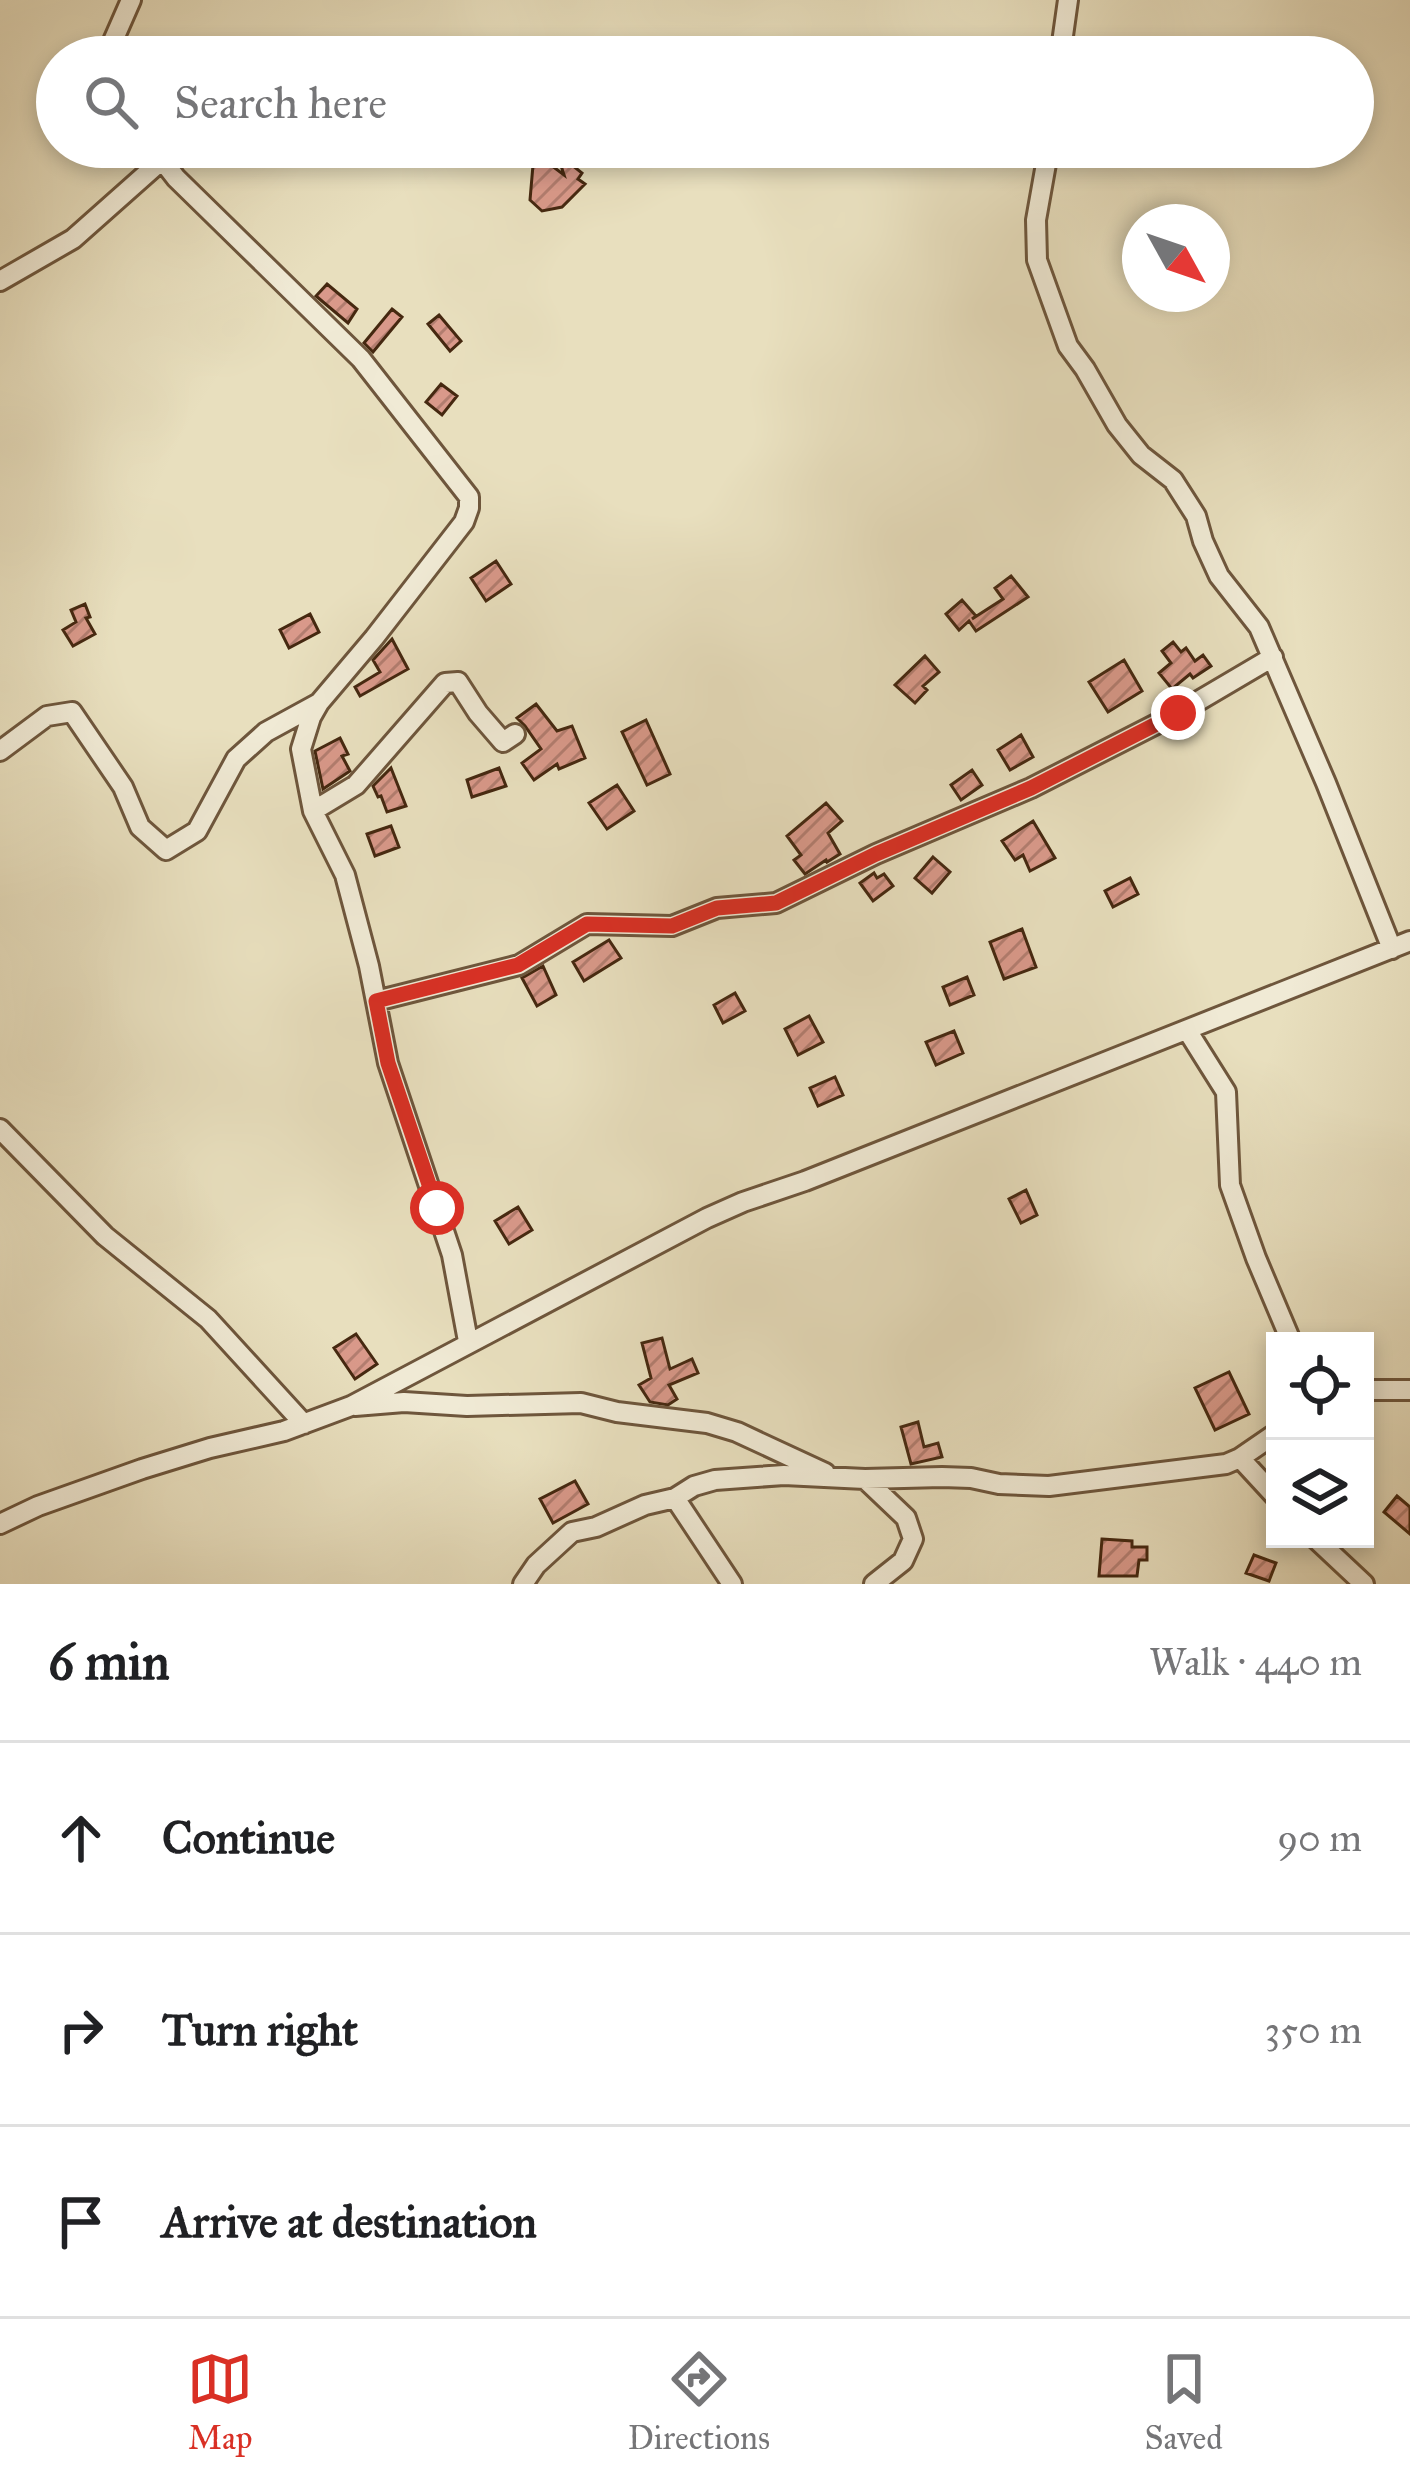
<!DOCTYPE html>
<meta charset="utf-8">
<style>
body{margin:0;font-family:"IM FELL Great Primer",serif;background:#f2f2f2;color:#202124}
.controls{position:absolute;right:36px;bottom:36px;display:grid;overflow:hidden;border-radius:0px;box-shadow:0 6px 18px #0003}
.controls button{width:108px;height:108px;display:grid;place-items:center;padding:0;border:0;border-bottom:3px solid #e0e0e0;background:#fff;color:#202124;font:60px sans-serif}
.compass{position:absolute;left:1122px;top:204px;width:108px;height:108px;border-radius:50%;background:#fff;box-shadow:0 6px 18px #0003;rotate:130deg}
.stop{position:absolute;width:36px;height:36px;margin:-27px;border:9px solid #d93025;border-radius:50%;background:#fff}
.stop.end{background:#d93025;border-color:#fff;box-shadow:0 3px 12px #0008}
.list{margin:0;padding:0;list-style:none}
h2{display:flex;justify-content:space-between;align-items:center;height:156px;margin:0;padding:0 48px;font-size:51px}
h2 small{font-size:39px;font-weight:400;color:#757577}
.list li{display:grid;grid-template-columns:78px 1fr auto;gap:36px;align-items:center;box-sizing:border-box;height:192px;padding:0 48px;border-top:3px solid #e0e0e0}
.list b{display:block;font-size:45px;white-space:nowrap}
.list em{font-size:39px;font-style:normal;color:#757577}
.icon{flex:none;width:66px;height:66px;fill:none;stroke:currentColor;stroke-width:2;stroke-linecap:round;stroke-linejoin:round}
.map{position:relative;flex:none;width:1410px;height:1584px;overflow:hidden}
.search{position:absolute;background:#fff;box-shadow:0 6px 18px #0003;left:36px;right:36px;top:36px;height:132px;display:flex;align-items:center;gap:30px;box-sizing:border-box;padding:0 42px;border-radius:66px;color:#757577;font-size:45px}
.sheet{height:732px;background:#fff}
nav{display:flex;justify-content:space-around;align-items:center;box-sizing:border-box;height:168px;border-top:3px solid #e0e0e0;background:#fff;font-size:33px;color:#757577}
nav a{display:grid;justify-items:center;gap:6px}
nav .on{color:#d93025}
.map>svg:first-child{display:block}
</style>
<div class="map">
<svg width="1410" height="1584" viewBox="0 0 1410 1584">
<defs>
<pattern id="building-hatch" width="6" height="6" patternUnits="userSpaceOnUse" patternTransform="scale(3)"><rect width="6" height="6" fill="#d9998a"/><path d="M-1 1l2-2M0 6l6-6M5 7l2-2" fill="none" stroke="#b27d6f"/></pattern>
</defs>
<rect width="100%" height="100%" fill="#e8dfbe"/>
<filter id="stains"><feTurbulence type="fractalNoise" baseFrequency=".00167" numOctaves="4"/><feColorMatrix values="0 0 0 0 .2 0 0 0 0 .09 0 0 0 0 .02 0 0 0 .5 -.17"/></filter>
<radialGradient id="worn" r=".72"><stop offset=".6" stop-color="#630" stop-opacity="0"/><stop offset="1" stop-color="#630" stop-opacity=".3"/></radialGradient>
<path fill="url(#building-hatch)" stroke="#452810" stroke-width="3" d="M557,153L582,173L578,179L585,184L562,207L542,211L530,200L533,165L539,156L564,175Z
M327,284L357,309L348,323L316,296Z
M392,309L402,317L373,352L364,343Z
M439,315L461,341L450,351L428,324Z
M441,384L457,396L442,415L426,402Z
M496,561L511,584L486,601L471,578Z
M1011,576L1028,597L976,631L969,621L959,630L946,614L962,600L976,616L972,619L1003,599L995,588Z
M85,604L90,617L86,618L95,634L73,646L63,630L76,622L71,610Z
M310,614L319,632L289,648L280,630Z
M392,639L408,669L360,696L355,687L380,672L373,660Z
M1173,642L1181,652L1186,648L1195,661L1203,655L1211,666L1193,678L1190,674L1172,689L1159,673L1171,663L1162,651Z
M925,656L939,672L923,686L927,690L915,703L895,685Z
M1124,660L1142,691L1108,712L1089,682Z
M536,704L557,731L572,726L585,758L559,769L557,764L534,780L522,763L541,749L525,726L517,718Z
M646,720L670,774L647,785L622,732Z
M1021,735L1033,757L1010,770L998,750Z
M340,738L348,754L342,756L350,771L323,789L315,751Z
M391,768L406,806L387,812L381,796L378,797L373,786Z
M499,768L506,786L472,797L467,780Z
M972,770L982,785L961,800L951,785Z
M617,785L634,811L607,829L589,803Z
M826,803L842,821L828,833L840,854L827,862L826,860L805,874L794,860L801,855L787,836Z
M1033,821L1055,858L1030,871L1023,855L1015,860L1002,841Z
M391,826L399,847L375,856L367,834Z
M933,857L950,872L932,893L915,878Z
M874,873L877,878L884,874L893,886L873,901L860,883Z
M1130,878L1138,894L1113,907L1105,891Z
M1022,929L1036,967L1004,979L990,942Z
M609,940L621,958L584,981L573,962Z
M543,966L556,995L537,1006L522,978Z
M967,977L974,995L950,1005L943,987Z
M735,993L745,1011L723,1023L714,1005Z
M809,1016L823,1042L798,1055L785,1029Z
M954,1031L963,1053L936,1065L926,1042Z
M835,1077L843,1095L818,1106L810,1088Z
M1026,1190L1037,1215L1021,1223L1009,1199Z
M518,1207L532,1230L509,1244L495,1221Z
M356,1334L377,1364L355,1379L334,1348Z
M662,1338L670,1369L692,1359L698,1373L669,1385L677,1399L668,1405L650,1402L639,1385L651,1378L642,1343Z
M1229,1372L1249,1414L1215,1430L1195,1388Z
M918,1422L924,1447L938,1443L942,1457L911,1464L901,1427Z
M575,1481L588,1504L553,1523L540,1499Z
M1397,1496L1410,1507V1534L1384,1512Z
M1102,1539L1132,1541V1547H1147V1560H1139L1137,1576H1099Z
M1254,1555L1276,1563L1269,1581L1246,1573Z"/>
<g fill="none" stroke-linecap="round" stroke-linejoin="round">
<g stroke="#6e563c" stroke-width="24">
<path id="street" d="M106,57L131,0
M1060,57L1068,0
M152,147L176,178L361,359L469,497V508L464,522L374,638L319,703L311,717L301,749L313,811L345,875L369,966L388,1063L452,1255L468,1341
M1049,147L1036,220L1037,260L1068,346L1085,369L1117,425L1141,455L1173,480L1196,516L1203,541L1219,576L1259,627L1326,783L1392,949
M0,281L73,239L162,160
M0,751L47,716L72,712L123,787L140,827L166,850L197,831L236,759L266,732L319,703
M313,811L356,785L445,683L458,682L478,713L503,742L515,734
M376,1001L519,965L587,924L672,926L717,908L776,903L876,854L1031,788L1178,713L1273,657
M1187,1030L1226,1092L1230,1185L1256,1258L1291,1341
M0,1129L105,1236L208,1319L304,1424
M1365,1390H1410
M355,1406L404,1402L467,1406L581,1403L617,1412L707,1423L737,1432L825,1473
M1240,1458L1275,1496
M865,1479L906,1518L913,1539L903,1561L874,1584
M675,1498L732,1584
M0,1524L38,1506L142,1469L210,1448L284,1431L351,1406L707,1218L743,1202L805,1181L1410,941
M1316,1539L1364,1584
M523,1584L536,1565L572,1532L596,1527L645,1505L675,1498L694,1486L715,1480L784,1475L865,1479L942,1477L971,1478L999,1484L1049,1486L1226,1464L1240,1458L1275,1434"/>
</g>
<use href="#street" stroke="#f0ead5" stroke-width="18"/>
</g>
<g fill="none" stroke-linecap="round" stroke-linejoin="round">
<path stroke="#d93025" stroke-width="15" d="M437,1208L388,1063L376,1001L518,965L587,924L672,926L717,908L776,903L876,854L1031,788L1178,713"/>
</g>
<rect width="100%" height="100%" filter="url(#stains)"/>
<rect width="100%" height="100%" fill="url(#worn)"/>
</svg>
<div class="controls">
<button><svg class="icon" aria-label="locate" viewBox="0 0 24 24"><circle cx="12" cy="12" r="6"/><path d="M12 2v4M12 18v4M2 12h4M18 12h4"/></svg></button>
<button><svg class="icon" aria-label="layers" viewBox="0 0 24 24"><path d="M12 4l9 5-9 5-9-5zM3 14l9 5 9-5"/></svg></button>
</div>
<svg class="compass" viewBox="-18 -18 36 36"><path d="M0-13l5 13h-10z" fill="#e53935"/><path d="M0 13l5-13h-10z" fill="#757577"/></svg>
<div class="stop" style="left:437px;top:1208px"></div>
<div class="stop end" style="left:1178px;top:713px"></div>
<div class="search"><svg class="icon" aria-label="search" viewBox="0 0 24 24"><circle cx="10" cy="10" r="6"/><path d="M15 15l6 6"/></svg>Search here</div>
</div>
<section class="sheet">
<h2>6 min<small>Walk · 440 m</small></h2>
<ul class="list">
<li><svg class="icon" aria-label="ahead" viewBox="0 0 24 24"><path d="M12 20V5M6 11l6-6 6 6"/></svg><div><b>Continue</b></div><em>90 m</em></li>
<li><svg class="icon" aria-label="right" viewBox="0 0 24 24"><path d="M7 20v-9h11M14 6l5 5-5 5"/></svg><div><b>Turn right</b></div><em>350 m</em></li>
<li><svg class="icon" aria-label="arrive" viewBox="0 0 24 24"><path d="M6 21V4h12l-3 4 3 4H6"/></svg><div><b>Arrive at destination</b></div></li>
</ul>
</section>
<nav>
<a class="on"><svg class="icon" aria-label="map" viewBox="0 0 24 24"><path d="M3 6l6-2 6 2 6-2v14l-6 2-6-2-6 2zM9 4v14M15 6v14"/></svg>Map</a>
<a><svg class="icon" aria-label="directions" viewBox="0 0 24 24"><path d="M12 3l9 9-9 9-9-9zM9 14v-3h6M13 9l2 2-2 2"/></svg>Directions</a>
<a><svg class="icon" aria-label="saved" viewBox="0 0 24 24"><path d="M7 4h10v16l-5-4-5 4z"/></svg>Saved</a>
</nav>
